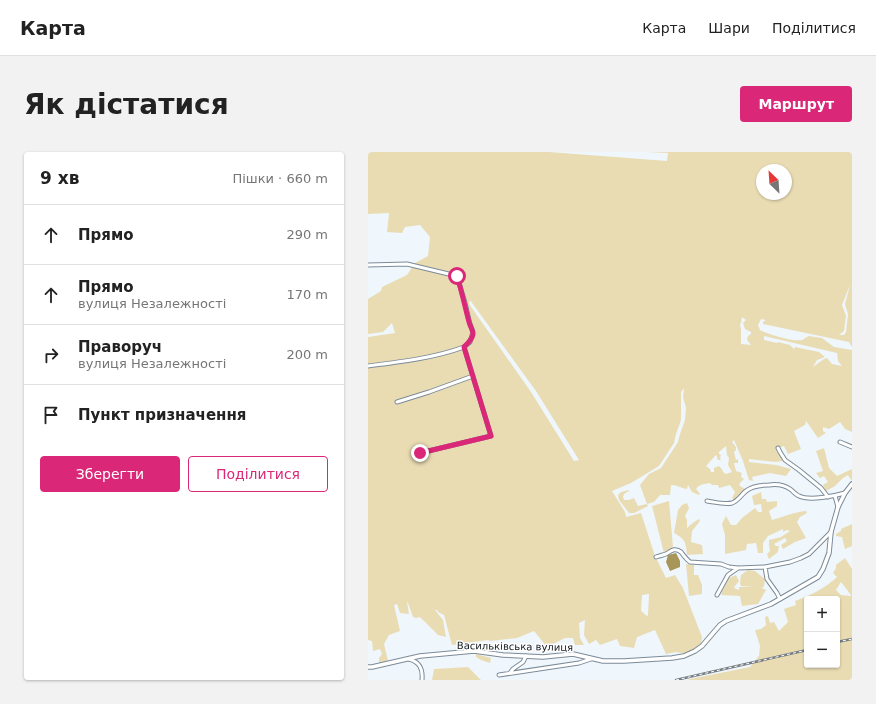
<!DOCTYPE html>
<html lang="uk">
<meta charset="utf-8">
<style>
body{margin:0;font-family:"DejaVu Sans",sans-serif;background:#f2f2f2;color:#222}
.controls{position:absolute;right:12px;bottom:12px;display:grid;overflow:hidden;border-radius:4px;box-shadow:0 1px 3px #0004}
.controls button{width:36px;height:36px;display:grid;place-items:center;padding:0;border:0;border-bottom:1px solid #e0e0e0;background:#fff;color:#222;font:20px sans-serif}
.compass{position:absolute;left:388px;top:12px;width:36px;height:36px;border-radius:50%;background:#fff;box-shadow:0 1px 3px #0004;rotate:335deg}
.stop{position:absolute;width:12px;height:12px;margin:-9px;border:3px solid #db2777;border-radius:50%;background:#fff}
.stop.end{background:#db2777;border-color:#fff;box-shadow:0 1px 4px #0008}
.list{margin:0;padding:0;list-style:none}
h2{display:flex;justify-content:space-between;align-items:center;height:52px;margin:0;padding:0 16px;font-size:17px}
h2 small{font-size:13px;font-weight:400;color:#767676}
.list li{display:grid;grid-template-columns:26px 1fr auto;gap:12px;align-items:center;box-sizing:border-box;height:60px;padding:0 16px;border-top:1px solid #e0e0e0}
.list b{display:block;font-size:15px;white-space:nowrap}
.list p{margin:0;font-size:13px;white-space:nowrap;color:#767676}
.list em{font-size:13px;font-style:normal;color:#767676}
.actions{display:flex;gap:8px;padding:12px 16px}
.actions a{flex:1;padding:9px 0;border:1px solid #db2777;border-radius:4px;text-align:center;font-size:14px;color:#db2777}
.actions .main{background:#db2777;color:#fff}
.icon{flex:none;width:22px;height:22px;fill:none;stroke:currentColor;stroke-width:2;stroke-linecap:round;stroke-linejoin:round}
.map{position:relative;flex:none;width:484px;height:528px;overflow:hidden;border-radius:4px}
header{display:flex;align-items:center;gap:24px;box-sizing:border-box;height:56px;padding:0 20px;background:#fff;border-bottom:1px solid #e0e0e0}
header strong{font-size:19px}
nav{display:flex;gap:22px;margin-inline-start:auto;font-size:14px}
.intro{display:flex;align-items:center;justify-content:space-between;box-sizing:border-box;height:96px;padding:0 24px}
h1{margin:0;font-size:28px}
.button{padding:10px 18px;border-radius:4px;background:#db2777;color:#fff;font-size:14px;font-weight:700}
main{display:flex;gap:24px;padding:0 24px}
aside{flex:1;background:#fff;border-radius:4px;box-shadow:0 1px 3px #0004}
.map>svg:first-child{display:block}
</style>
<header>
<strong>Карта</strong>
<nav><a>Карта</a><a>Шари</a><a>Поділитися</a></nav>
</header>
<div class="intro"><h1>Як дістатися</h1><a class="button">Маршрут</a></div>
<main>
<aside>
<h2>9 хв<small>Пішки · 660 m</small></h2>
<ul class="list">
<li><svg class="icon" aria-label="ahead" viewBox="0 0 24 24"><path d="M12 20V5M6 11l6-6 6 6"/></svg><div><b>Прямо</b></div><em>290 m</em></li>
<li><svg class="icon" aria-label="ahead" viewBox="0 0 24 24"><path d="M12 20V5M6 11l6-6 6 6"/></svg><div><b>Прямо</b><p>вулиця Незалежності</p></div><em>170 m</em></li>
<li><svg class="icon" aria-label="right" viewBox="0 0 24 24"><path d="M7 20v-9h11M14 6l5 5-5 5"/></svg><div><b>Праворуч</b><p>вулиця Незалежності</p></div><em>200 m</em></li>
<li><svg class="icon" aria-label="arrive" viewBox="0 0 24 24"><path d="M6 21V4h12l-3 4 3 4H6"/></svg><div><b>Пункт призначення</b></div></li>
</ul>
<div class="actions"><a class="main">Зберегти</a><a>Поділитися</a></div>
</aside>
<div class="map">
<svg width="484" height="528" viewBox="0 0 484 528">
<rect width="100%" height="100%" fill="#eff6fc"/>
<path fill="#e9dcb3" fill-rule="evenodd" d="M0,0H181L299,9L300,1L279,0H484V195L481,190L395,172V170L398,168L393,167L390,173L392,178C402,183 425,190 435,188C435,187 440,185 440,184L454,186L466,195L484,198V280L477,277L472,270L461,277L455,275V279L458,281L450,286L438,269L437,273L426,279L433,297L420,302L416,294L413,295L415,309L407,310L381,307V310L408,313L423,317L418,324L402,321L384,325L385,329L381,328L375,309L366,288L364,290L368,295V298L366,300L368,308L370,307V311H366L368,319L374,321L373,325L376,327L371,332L373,335L376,336V338L366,348L364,346L367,340L362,333L351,336L350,333H344L342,331C337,332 331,332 328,337L332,342L331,343L324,340L320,333L319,337C312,336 310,333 303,333L302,343H292L286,350L279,352L280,354L266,361H261L251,348L250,343L253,340L261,338V339L256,342L255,345L256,348H261L266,346L270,354L279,352L272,333L281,322L293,316L310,290L312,282L317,268L318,256L315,245L316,236L313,240V268L308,282L306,291L291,314L263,331L244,339L257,360L258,365L273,361L287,404L298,426L307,423L315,436L334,485L333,492L318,502L308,500L298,502L287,478L269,485L266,496L252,494L249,487L232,493L228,488L221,492L216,483L217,468L211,471L212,486L216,493H207L205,486H197L179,495L166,479L149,486L122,489L120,488L84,493L76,463L70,460L69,458H67L75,468L78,485L70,483L52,465L48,466L45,465L40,451L39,450L41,462L32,461L29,452L26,453L32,479L21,483L16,492L20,509L11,511V506L14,502L12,497L5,499L4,489L0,488V185L27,181L24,171L15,180L0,182V147L13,139L14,135L39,123L47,111L60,104L62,85L52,73L37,75L34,81L19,80L21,61L0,62ZM394,18H418V42H394ZM482,133L477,152L480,162L478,180L476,183H471L476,179L478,164L474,153ZM102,148L168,239L211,308L206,309L163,240L101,152ZM374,165L378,168L375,171L377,177L383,180V182L380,184L379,188L383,193L373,192V178L372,172L373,171ZM396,184L469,201L470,209L474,214L464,212L459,206L456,207L445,215L449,208L457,205L451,200L427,195L426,197L422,193L410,190L409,191L396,188ZM358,294L359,303L361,306L360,313L364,320L358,322L355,320L354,317L351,314L346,316V320H343L342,317L338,314L348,303L349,304V307L351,308H353L352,306L353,303L351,302V300ZM281,442L280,463L279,464L273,459L274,443Z
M456,296L461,316L469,324L484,317V329L480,323L475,326L467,334L458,339L455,333L460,330L456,324L452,326L448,321L455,319L448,299Z
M393,340L394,347H398L399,350L409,349V354L401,359L404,368C415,365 426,360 438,359L439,361L432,365L429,370L438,386L427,390L415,397L413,393L419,389L417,386L406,392L408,394H411L410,400L401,407L399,402L402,399L401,393V388L413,385L422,379L419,378L415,380V377L400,384L395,391V401H390L388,391L379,392L378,398L357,402V383L354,372L358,364L363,373H368L374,366L387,356L390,360H394L393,352L386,353L384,344Z
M301,349L305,395L296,401L284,354Z
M319,351L321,356L317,364L319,368V376L326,370L331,367L332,369L324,379L323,390L334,393L335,402L319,403C318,390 317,387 306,381L310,358L314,353Z
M484,372V394L477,397L474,385L468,384V382L473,379V377Z
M477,406L484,417V528H319L322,527L382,515L391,504L392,494L387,478L393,477L398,473L397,465L400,464L402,471L406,470L411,479L420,470L416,457L428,453L427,449C443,443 456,437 469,425L465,421L468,416V413ZM473,430L483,443V444L473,443L468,438ZM439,447H469V513H439Z
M318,412L326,413V423H330L334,433V442L321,444Z
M380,418L387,419L397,427L396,434L394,436L389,434L398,438L390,452L374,454L372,444L353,443L354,439L361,426L368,423L371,429L367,434L366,436L371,438V435L388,434H373L372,431L373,423Z
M108,502L123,506L122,511L113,508L108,505Z
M100,515L113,528H64L66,517Z"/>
<path fill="#a89558" d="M308,401L312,409V415L302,419L298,410L300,403Z"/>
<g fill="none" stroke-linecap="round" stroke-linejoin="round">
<g stroke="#7c8b98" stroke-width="5">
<path id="minor" d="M0,113L39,112L89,124L97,151L102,172L105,180L102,190L96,195L123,284L52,301
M0,214C32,210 66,206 96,195
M29,250L61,240L105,224
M472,290L484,295
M410,296L412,300L417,308L431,318L453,336L460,345
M467,344L470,355
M339,349C347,350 357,353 364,351C370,349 373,343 378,339C384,334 394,333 401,333C408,332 416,333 422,337C425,339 428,343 431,344C441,349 467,344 477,341
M288,405C291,404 295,403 298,402C303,399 307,395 313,400C316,404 318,407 322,410L353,412L361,415L370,416L397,415L422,410L433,406L441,402L463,380
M397,415L399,427L409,441L412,447
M349,443L360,423L370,416
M41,507C52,510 55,517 54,528
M142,521L145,517L155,510L158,504
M131,523L211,511L223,507"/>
</g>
<g stroke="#7c8b98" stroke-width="5.5">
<path id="tertiary" d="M0,515H4L52,504L106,499L135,503L175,505L205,502L235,509H256L304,506L316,504L327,499L334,494L352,473L358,469L403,452L450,425L455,417L461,401L463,380L470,355L477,341L484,332"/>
</g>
<use href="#minor" stroke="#fff" stroke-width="3"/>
<use href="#tertiary" stroke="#fff" stroke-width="3.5"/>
<g stroke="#787f84" stroke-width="2.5">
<path id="rail" d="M469,490L484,487
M308,528L439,498"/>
</g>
<use href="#rail" stroke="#fff" stroke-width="1" stroke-dasharray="3" stroke-linecap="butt"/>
</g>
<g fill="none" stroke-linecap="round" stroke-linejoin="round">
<path stroke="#db2777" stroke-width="5" d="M52,301L123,284L96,195C100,191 104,188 105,182C105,178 102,174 101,170C97,155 94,140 89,124"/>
</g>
<g text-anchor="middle" stroke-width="3" stroke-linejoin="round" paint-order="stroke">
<g font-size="10" fill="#12181d" stroke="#fff">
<text transform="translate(147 494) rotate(1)" y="4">Васильківська вулиця</text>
</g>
</g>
</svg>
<div class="controls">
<button>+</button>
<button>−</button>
</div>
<svg class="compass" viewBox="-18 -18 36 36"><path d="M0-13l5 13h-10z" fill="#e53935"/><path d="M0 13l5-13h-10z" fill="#767676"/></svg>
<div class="stop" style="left:89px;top:124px"></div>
<div class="stop end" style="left:52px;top:301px"></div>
</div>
</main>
